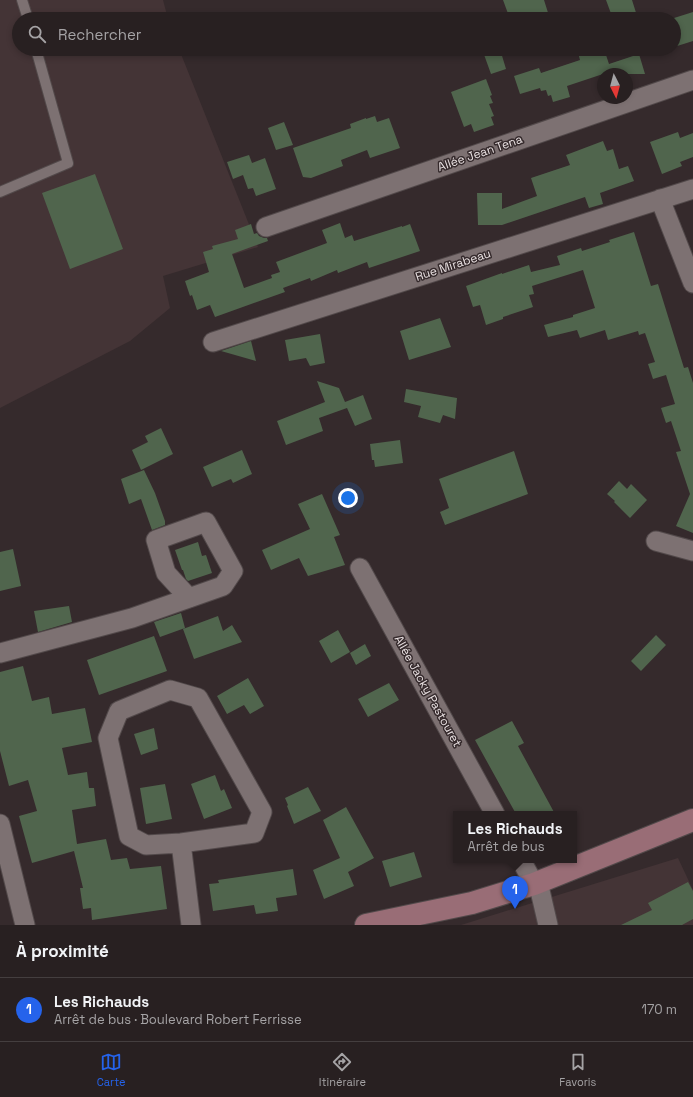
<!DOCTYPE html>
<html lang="fr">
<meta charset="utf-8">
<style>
body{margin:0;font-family:"Space Grotesk",sans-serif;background:#30282a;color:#f1f3f6}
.compass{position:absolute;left:597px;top:68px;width:36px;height:36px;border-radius:50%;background:#282021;box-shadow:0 2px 6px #0003;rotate:174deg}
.you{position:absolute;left:348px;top:498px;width:14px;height:14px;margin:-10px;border:3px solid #fff;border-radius:50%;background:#1a73e8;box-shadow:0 0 0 6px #1a73e833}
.badge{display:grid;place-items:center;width:26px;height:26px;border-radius:50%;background:#2563eb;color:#fff;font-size:13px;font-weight:700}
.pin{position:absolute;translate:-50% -33px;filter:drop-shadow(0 1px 2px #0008)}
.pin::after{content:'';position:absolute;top:21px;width:14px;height:12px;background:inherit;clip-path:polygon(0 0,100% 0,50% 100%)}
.popup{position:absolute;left:453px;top:811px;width:124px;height:52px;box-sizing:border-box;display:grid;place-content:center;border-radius:0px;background:#282021;filter:drop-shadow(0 1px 3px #0005);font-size:13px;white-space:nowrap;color:#a5a3a5}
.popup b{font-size:15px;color:#f1f3f6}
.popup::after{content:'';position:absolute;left:50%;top:100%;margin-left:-8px;border:8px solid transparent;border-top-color:#282021}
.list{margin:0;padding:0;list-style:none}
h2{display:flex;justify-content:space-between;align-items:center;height:52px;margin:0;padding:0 16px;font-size:17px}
h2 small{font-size:13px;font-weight:400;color:#a5a3a5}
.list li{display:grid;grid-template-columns:26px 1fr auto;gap:12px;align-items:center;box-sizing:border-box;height:64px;padding:0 16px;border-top:1px solid #443e3f}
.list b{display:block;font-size:15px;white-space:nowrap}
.list p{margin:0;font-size:13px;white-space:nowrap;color:#a5a3a5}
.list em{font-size:13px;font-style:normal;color:#a5a3a5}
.icon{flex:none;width:22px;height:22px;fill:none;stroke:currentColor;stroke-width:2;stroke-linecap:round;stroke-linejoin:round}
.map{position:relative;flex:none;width:693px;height:925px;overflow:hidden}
.search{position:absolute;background:#282021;box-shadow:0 2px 6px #0003;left:12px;right:12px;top:12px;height:44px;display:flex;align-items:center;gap:10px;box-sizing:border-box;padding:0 14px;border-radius:22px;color:#a5a3a5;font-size:15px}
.sheet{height:116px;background:#282021}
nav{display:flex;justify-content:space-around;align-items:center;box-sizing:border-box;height:56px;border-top:1px solid #443e3f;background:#282021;font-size:11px;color:#a5a3a5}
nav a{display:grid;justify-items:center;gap:2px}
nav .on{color:#2563eb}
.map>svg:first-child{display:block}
</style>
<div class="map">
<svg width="693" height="925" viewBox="0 0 693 925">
<rect width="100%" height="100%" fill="#352a2c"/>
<path fill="#443436" d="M0,0H163L168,19H19V49H179L258,247L163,276L170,308L130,341L0,408Z
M678,858L693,890V925H461Z"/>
<path fill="#50654d" d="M503,0H544L550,19H510Z
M606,0H632L638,19H613Z
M693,12V41L674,47V18Z
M482,49H500L506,69L491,74Z
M577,49H604L609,64L639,54L645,74H603L567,86L570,97L553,102L551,95L548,96L546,90L541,91L540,88L520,94L514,76L539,68L541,73L580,60Z
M486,79L492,95L490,96L493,103L489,104L494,116L491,117L494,125L474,132L471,124L464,127L451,92Z
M375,116L377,122L389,118L400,148L370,158L367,150L341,160L343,166L311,178L303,177L293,148L351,128L350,124L366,118V119Z
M284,122L293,145L276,150L268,128Z
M678,132L680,138L693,133V157L680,162L682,166L662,174L650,142Z
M603,141L607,151L613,149L619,169L628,166L634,181L600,193L603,204L589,208L585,197L502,225H478L477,193H502V209L537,196L531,178L570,165L566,155Z
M249,155L252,163L265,158L276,189L256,196L253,188L248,189L243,175L233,179L227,162Z
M95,174L123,249L70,269L42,193Z
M340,223L345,238L352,235L354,241L402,226V227L410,224L420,251L369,268L367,262L338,273L337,270L311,281L310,278L283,288L285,292L215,317L210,305L197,310L192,295L190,296L185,281L209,272L203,252L213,249L212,246L238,239L235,230L251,224L254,234L257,233L259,236L264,238H267L268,241L232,254L244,288L272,278L271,275L280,272L276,262L327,243L322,230Z
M634,232L651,286L658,284L684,368L688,367L693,383V533L676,526L690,494L676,452L681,451L671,421L666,423L661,408L675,404L666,375L653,379L648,364L655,362L645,333L639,335L638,331L608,340L605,330L580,338L577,330L548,337L544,325L573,317V315L595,308L583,270L532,286L534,294L529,295L533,307L503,317V319L486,325L480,305L473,307L466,286L502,273V274L529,265L531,272L560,265L557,256L581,248L582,251L610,242L609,240Z
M440,318L451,347L409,360L400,331Z
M320,334L325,363L310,366L306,358L289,361L285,340Z
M251,341L256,361L221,351Z
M317,381L339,388L345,402L363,395L372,419L355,426L347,408L319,418L323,431L286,445L277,421L325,402Z
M406,389L457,398L455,419L443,415L440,423L418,417L421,406L404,402Z
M161,428L173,454L141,470L132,450L148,442L145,436Z
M400,440L403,463L375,467L374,460H372L370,444Z
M242,450L252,474L233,483L231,479L212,487L203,467Z
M514,451L528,494L445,525L440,512L449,508L439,479Z
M144,470L155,493L165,521V525L152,530L141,499L129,504L121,479Z
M619,481L627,489L631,484L647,500L630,518L614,502L615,501L607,494Z
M322,494L340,535L334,537L345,565L308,576L299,558L271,570L262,550L310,529L298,504Z
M198,542L202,556L206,555L212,573L188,581L186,579L183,570H182L175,550Z
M13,549L21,586L0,591V552Z
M69,606L72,622L38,632L34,611Z
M181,613L185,628L160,637L154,622Z
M218,616L223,631L232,625L242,642L194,659L183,629Z
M338,630L350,652L331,663L319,641Z
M656,635L666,645L641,671L631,661Z
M154,636L167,671L99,695L87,660Z
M365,644L371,656L356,665L350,653Z
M23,666L32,701L49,697L52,714L85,708L92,742L62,748L68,775L87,772L89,788H94L96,806L72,810L77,844L106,839L111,860L127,858L130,869L161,866L167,909L92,920L91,908L83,909L80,888H83L74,851L32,863L19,816L37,811L28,780L9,786L0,751V672Z
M248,678L264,706L250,714L244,705L227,714L217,696Z
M389,683L399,700L368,717L358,699Z
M512,721L524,743L518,746L555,814H516L475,740Z
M154,728L158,749L141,755L134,734Z
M215,775L221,791L224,789L232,808L204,819L191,784Z
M165,784L172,819L146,824L140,788Z
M308,787L321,811L294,824L287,806L288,805L285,798Z
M346,807L374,858L348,872L354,886L324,899L313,870L340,858L323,820Z
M414,852L422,877L390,887L382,861Z
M293,869L297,895L276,898L278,911L256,914L254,905L213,911L209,884L219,883L218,880Z
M688,882L693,891V919L682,925H621L652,910L648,903Z"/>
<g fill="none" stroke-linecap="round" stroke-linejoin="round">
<g stroke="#52494a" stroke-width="12">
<path id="lane" d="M22,0L28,19
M0,192L68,163L36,49"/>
</g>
<g stroke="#52494a" stroke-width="21">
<path id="street" d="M660,199L693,283
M266,227L693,80
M213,342L693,189
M656,541L693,551
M360,568L495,814
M0,653L132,618L223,586L233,571L206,522L156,540L166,573L189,598
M170,690L198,698L262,812L254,833L181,843L146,845L129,836L108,738L119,711Z
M0,824L25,925
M181,843L191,925
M521,860L534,884
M538,882L548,925"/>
</g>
<g stroke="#52494a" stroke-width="24">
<path id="secondary" d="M366,925L472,903L534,884L693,820"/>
</g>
<use href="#lane" stroke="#7d7172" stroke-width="10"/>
<use href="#street" stroke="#7d7172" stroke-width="19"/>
<use href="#secondary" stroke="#996d76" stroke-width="22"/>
</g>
<g text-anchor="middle" stroke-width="3" stroke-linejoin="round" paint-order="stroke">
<g font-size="12" fill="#eae2e3" stroke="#352a2c">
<text transform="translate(480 153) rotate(-19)" y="4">Allée Jean Tena</text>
<text transform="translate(453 265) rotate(-18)" y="4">Rue Mirabeau</text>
<text transform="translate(428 691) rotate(61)" y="4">Allée Jacky Pastouret</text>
</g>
</g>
</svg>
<svg class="compass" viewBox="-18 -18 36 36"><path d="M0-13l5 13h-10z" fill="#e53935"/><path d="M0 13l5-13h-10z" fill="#a5a3a5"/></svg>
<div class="you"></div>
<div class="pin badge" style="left:515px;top:909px">1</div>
<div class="popup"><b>Les Richauds</b>Arrêt de bus</div>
<div class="search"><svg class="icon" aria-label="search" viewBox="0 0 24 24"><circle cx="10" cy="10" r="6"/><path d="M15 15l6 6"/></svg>Rechercher</div>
</div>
<section class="sheet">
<h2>À proximité<small></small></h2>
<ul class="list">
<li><span class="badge">1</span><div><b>Les Richauds</b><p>Arrêt de bus · Boulevard Robert Ferrisse</p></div><em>170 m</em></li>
</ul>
</section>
<nav>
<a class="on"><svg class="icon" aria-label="map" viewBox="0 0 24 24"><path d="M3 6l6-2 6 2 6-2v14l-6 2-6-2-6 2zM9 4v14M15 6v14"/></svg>Carte</a>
<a><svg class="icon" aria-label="directions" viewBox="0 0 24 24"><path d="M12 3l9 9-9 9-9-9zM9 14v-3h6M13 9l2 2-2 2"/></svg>Itinéraire</a>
<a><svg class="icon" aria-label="saved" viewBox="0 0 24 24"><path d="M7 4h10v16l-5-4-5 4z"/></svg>Favoris</a>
</nav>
